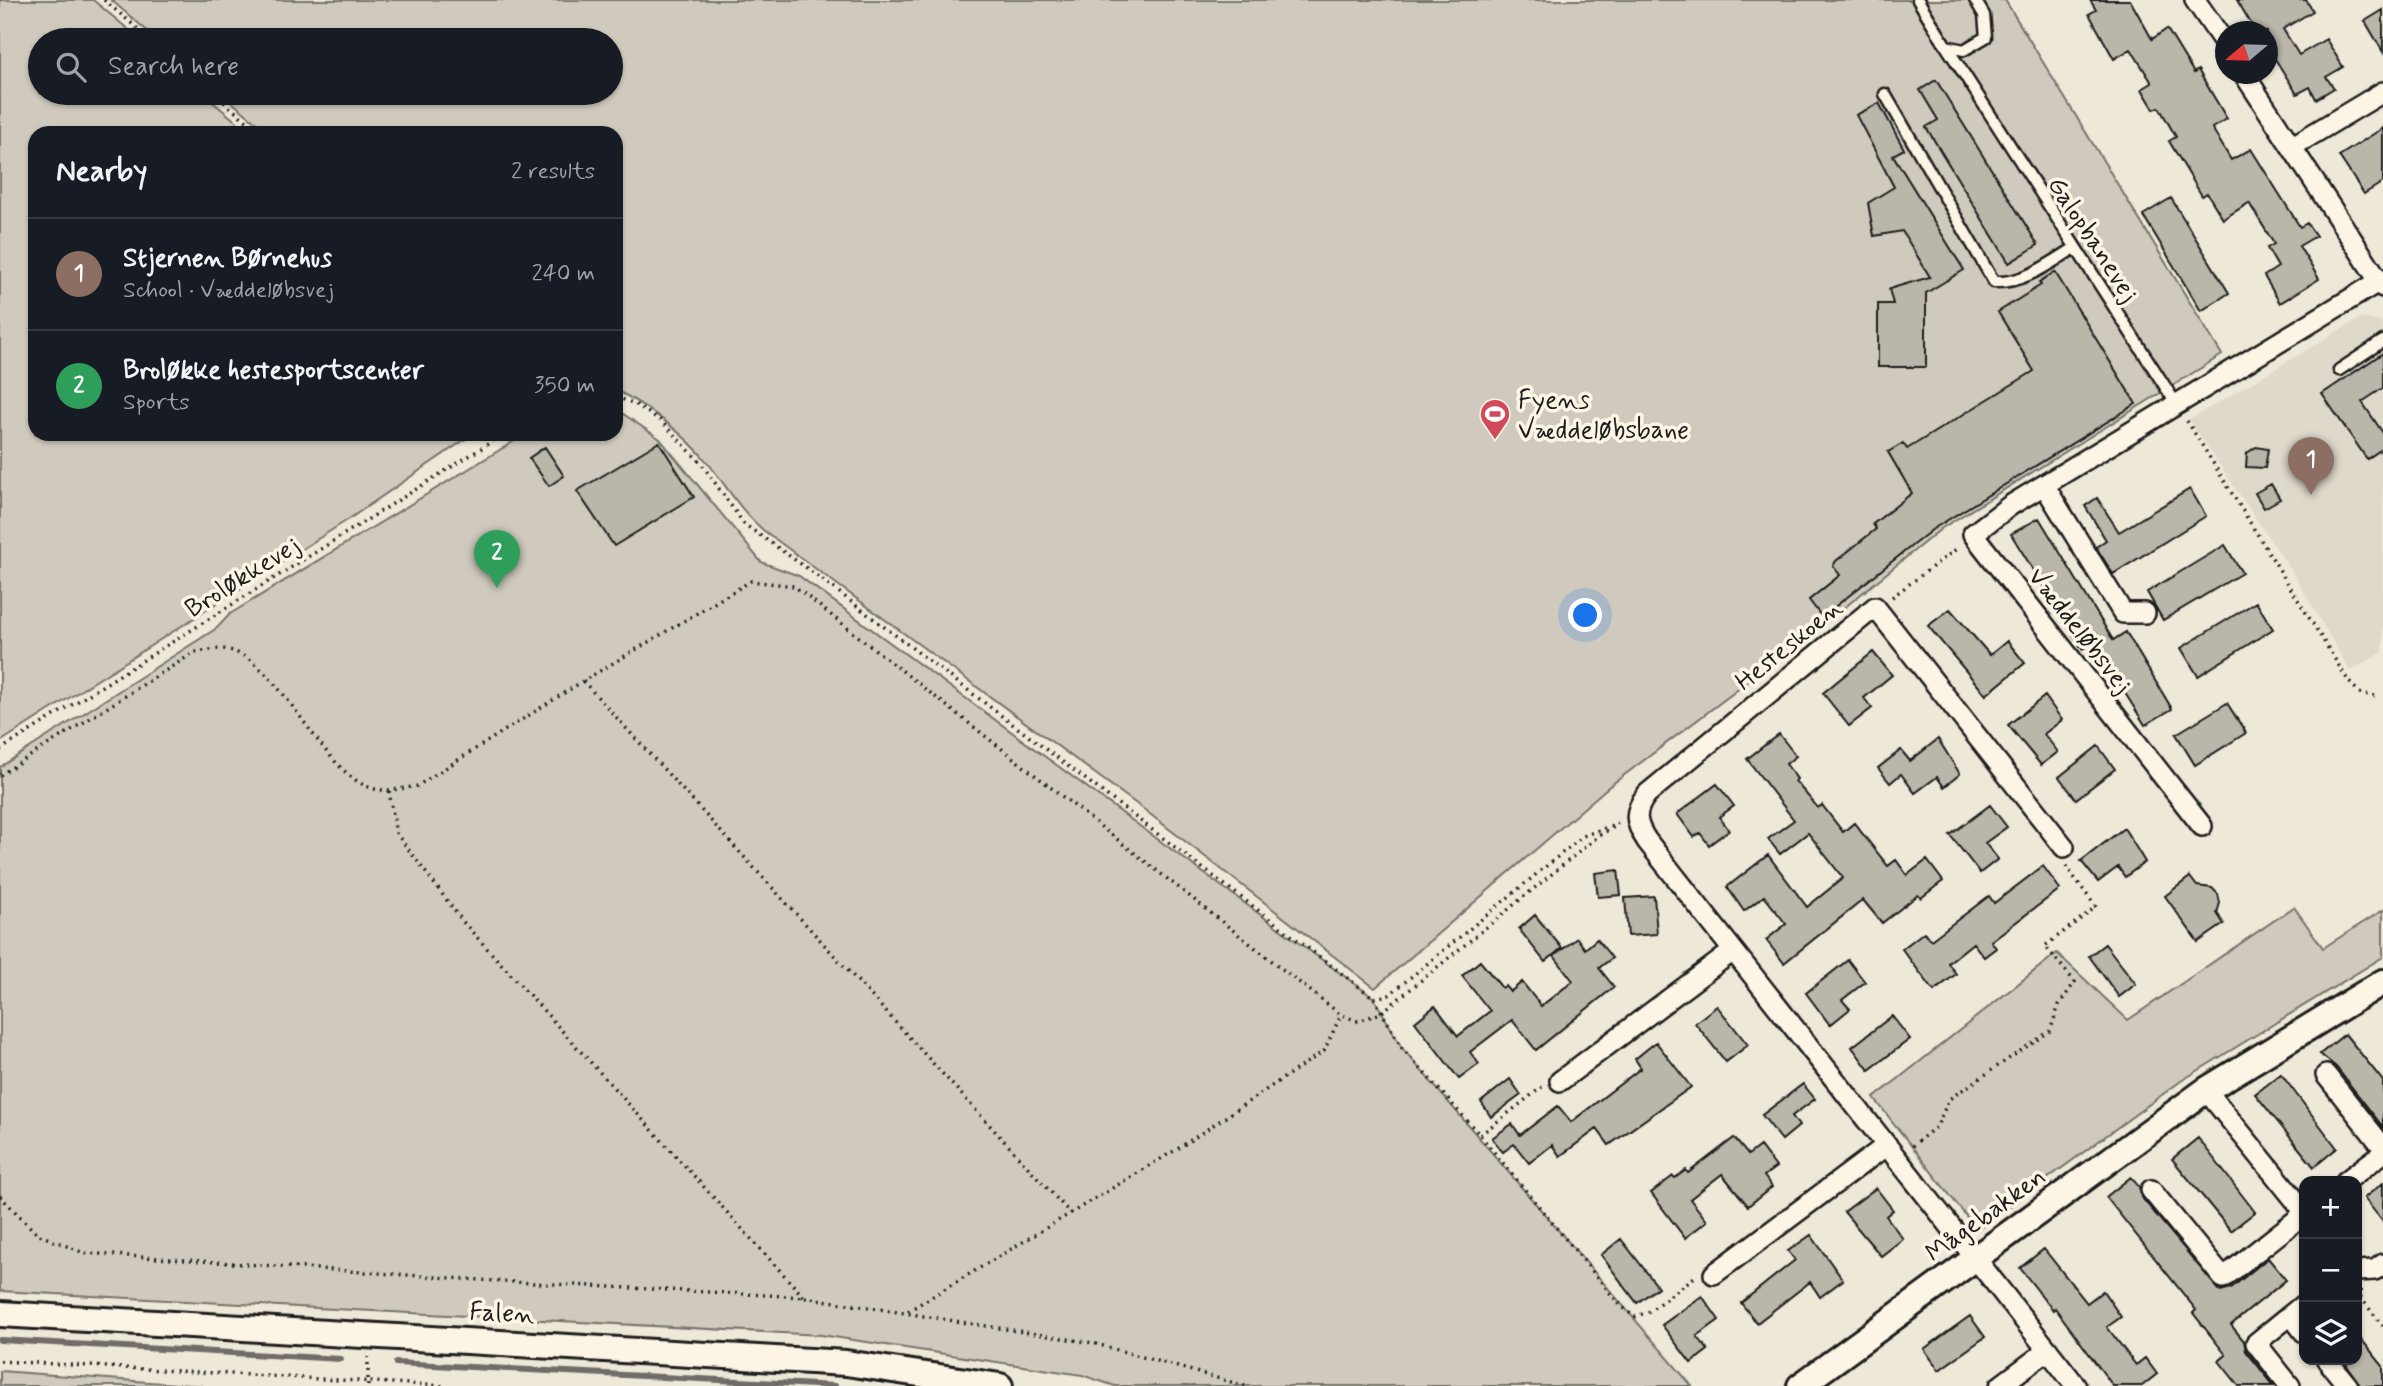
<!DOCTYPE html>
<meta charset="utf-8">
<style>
body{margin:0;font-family:Mynerve,sans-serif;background:#20242c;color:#f1f3f6}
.controls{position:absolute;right:21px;bottom:21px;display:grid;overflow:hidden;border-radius:14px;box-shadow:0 2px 5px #0004}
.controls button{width:63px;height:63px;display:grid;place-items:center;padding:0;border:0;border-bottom:2px solid #363941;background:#171b24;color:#f1f3f6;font:35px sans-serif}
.compass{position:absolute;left:2215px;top:21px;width:63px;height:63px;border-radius:50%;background:#171b24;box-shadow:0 2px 5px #0004;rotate:251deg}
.you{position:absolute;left:1586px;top:616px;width:24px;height:24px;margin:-18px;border:5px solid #fff;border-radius:50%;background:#1a73e8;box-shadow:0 0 0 10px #1a73e833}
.badge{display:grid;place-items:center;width:46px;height:46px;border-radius:50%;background:#d1495b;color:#fff;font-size:23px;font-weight:700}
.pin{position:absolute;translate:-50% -58px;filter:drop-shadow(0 2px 4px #0008)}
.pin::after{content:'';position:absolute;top:37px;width:24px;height:21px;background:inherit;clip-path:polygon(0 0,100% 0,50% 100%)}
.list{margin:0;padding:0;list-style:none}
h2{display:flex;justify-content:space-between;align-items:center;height:91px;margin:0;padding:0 28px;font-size:30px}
h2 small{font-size:23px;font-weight:400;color:#9ea1a6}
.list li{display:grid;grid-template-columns:46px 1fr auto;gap:21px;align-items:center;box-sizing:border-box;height:112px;padding:0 28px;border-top:2px solid #363941}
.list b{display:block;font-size:26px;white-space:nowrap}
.list p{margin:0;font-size:23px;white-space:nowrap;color:#9ea1a6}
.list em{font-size:23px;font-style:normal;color:#9ea1a6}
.icon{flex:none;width:38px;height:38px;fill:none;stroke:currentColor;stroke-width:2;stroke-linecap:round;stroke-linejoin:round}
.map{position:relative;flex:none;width:2383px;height:1386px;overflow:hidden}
.search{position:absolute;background:#171b24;box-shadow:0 2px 5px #0004;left:28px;top:28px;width:595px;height:77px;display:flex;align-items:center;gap:18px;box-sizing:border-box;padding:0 24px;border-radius:38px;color:#9ea1a6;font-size:26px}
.panel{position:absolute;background:#171b24;box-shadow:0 2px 5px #0004;left:28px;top:126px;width:595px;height:315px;border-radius:21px}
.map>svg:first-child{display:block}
</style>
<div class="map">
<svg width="2383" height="1386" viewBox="0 0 2383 1386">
<rect width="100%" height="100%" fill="#eee8d9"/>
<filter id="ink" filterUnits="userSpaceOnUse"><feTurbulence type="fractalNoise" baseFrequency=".0143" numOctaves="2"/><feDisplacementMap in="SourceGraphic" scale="14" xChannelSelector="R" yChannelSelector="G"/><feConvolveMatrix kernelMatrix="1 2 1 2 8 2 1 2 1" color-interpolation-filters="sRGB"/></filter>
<g filter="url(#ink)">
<path fill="#ded9cb" d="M2360,318L2383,322V652L2350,671L2291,570L2189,420Z"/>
<path fill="#cfcabd" stroke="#76736c" stroke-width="2" d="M0,0H93L141,40H40V93H202L250,133H35V434H473L349,519L0,742Z
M111,0H2005L2222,355L1942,528L1817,630L1607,788L1375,988L1142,808L763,530C740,510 727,487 708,463C682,431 652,409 616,390V133H269L221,93H611V40H158Z
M616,409L660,439L761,562L799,576L1374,998L1402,1048L1692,1386H1115L1082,1375L821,1335L0,1291V767L217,628L230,614L526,434H616Z
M2294,907L2323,948L2383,910V957L2181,1081L1977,1230L1874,1098L2057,953L2128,1020Z
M0,1371L203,1386H0Z"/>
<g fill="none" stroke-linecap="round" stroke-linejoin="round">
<path stroke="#6f6c67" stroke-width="6" d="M0,1340L341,1359
M396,1363L835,1386"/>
</g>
<path fill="#bab6aa" stroke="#1c1c1c" stroke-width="2" d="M2090,0H2130L2152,39L2167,29L2194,73L2198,70L2227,119L2212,128L2231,160L2251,149L2300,227L2307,223L2316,236L2299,246L2319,279L2280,303L2264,276L2278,267L2267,248L2274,244L2249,203L2223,219L2207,193L2202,196L2169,141L2176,137L2159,107L2154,109L2142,89L2152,83L2131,49L2114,59L2089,14L2096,10Z
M2237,0H2306L2313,11L2283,29L2299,55L2326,39L2343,67L2326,77L2334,88L2316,99L2310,87L2297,94L2267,46V32H2256Z
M2383,10V52L2365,21Z
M1936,80L2038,245L2009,263L1926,127L1938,120L1920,90Z
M1879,103L1904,149L1893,155L1964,270L1926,293V367H1878V304H1893L1889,289L1930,277L1902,231L1874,236L1868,203L1894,187L1856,115Z
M2383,128V182L2364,194L2339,156Z
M2171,198L2229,293L2201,311L2143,215Z
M2055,272L2136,404L1933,529L1822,617L1809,600L1840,575L1833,566L1836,561L1876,529L1873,524L1912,493L1888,452L1903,443L1907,449L2034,371L1998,312L2041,285L2039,282Z
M2383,353V388L2362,402L2383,433V448L2367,459L2322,394Z
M659,442L694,497L614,546L577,491Z
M545,447L564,476L549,486L529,458Z
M2256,447L2268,449L2265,468L2246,467L2247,453Z
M2271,484L2280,499L2264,508L2255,493Z
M2190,489L2206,516L2113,574L2096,547L2106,540L2085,506L2097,498L2119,532Z
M2039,518L2113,640L2126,632L2172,709L2145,725L2093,642L2082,649L2011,534Z
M2225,545L2242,573L2163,620L2147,592Z
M2256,602L2273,629L2198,676L2181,648Z
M1950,609L1990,655L2007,641L2025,663L1986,695L1928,626Z
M1873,652L1892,675L1864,698L1872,708L1849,726L1823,693Z
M2045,696L2062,720L2044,734L2058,752L2041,765L2008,725Z
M2227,703L2246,733L2195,765L2176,734Z
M1779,734L1796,756L1786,764L1797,779L1795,781L1818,808L1822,805L1843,832L1854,823L1888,866L1896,860L1907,875L1927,860L1943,881L1921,898L1918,895L1882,923L1863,900L1784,963L1766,940L1786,924L1764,896L1744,911L1727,887L1768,855L1807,907L1843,878L1808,833L1780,854L1768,839L1794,820L1747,759Z
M1938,739L1960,774L1944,787L1937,777L1915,793L1901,774L1890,783L1878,768L1901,750L1910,761Z
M2098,746L2115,769L2076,799L2059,777Z
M1717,784L1734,806L1719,817L1729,830L1709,845L1700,833L1694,837L1677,814Z
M1990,805L2007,827L1985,843L1998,859L1980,873L1950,835Z
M2124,828L2145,862L2125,877L2118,867L2098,882L2081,861Z
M2043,866L2060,889L1991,941L1996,948L1984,957L1973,943L1948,963L1956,974L1934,991L1902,949L1924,932L1931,940L1989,896L1994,903Z
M1618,870L1621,895L1598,897L1595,873Z
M2190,877L2197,886L2212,888L2218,894L2220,903L2217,913L2224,924L2198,942L2165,896Z
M1654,896L1657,934L1628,936L1625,898Z
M1535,915L1562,948L1545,962L1519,929Z
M1577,938L1585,949L1597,939L1612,958L1599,968L1614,987L1536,1050L1512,1020L1470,1052L1479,1064L1459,1079L1415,1022L1435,1006L1458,1036L1490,1011L1462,976L1480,961L1502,988L1505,986L1510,992L1522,982L1541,1006L1573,981L1554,956Z
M2105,944L2136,984L2119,997L2089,956Z
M1848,960L1865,982L1842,1000L1850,1009L1830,1025L1806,993Z
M1717,1006L1748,1045L1726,1062L1695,1023Z
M1892,1016L1910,1039L1869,1070L1852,1047Z
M2345,1034L2383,1081V1127L2336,1067L2320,1054Z
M1656,1042L1691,1087L1609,1145L1597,1129L1560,1156L1552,1145L1529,1163L1514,1144L1503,1152L1492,1138L1512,1124L1520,1135L1558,1106L1571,1122L1641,1068L1635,1059Z
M2281,1074L2337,1148L2314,1167L2255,1094Z
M1510,1079L1521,1095L1491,1117L1481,1102Z
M1803,1084L1815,1099L1792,1116L1799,1126L1782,1140L1762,1115Z
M1734,1138L1748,1155L1760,1146L1776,1167L1764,1176L1772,1187L1748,1206L1722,1174L1690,1199L1707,1221L1685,1238L1651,1193L1673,1176L1675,1178L1686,1170L1688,1173Z
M2198,1138L2255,1212L2231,1231L2172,1159Z
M2131,1177L2139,1187L2142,1198L2220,1291L2231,1288L2268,1258L2286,1280L2231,1325L2244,1341L2246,1351L2274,1386H2239L2219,1361L2226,1355L2193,1313L2196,1310L2106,1197Z
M2383,1183V1222L2364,1198Z
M1876,1188L1893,1210L1886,1216L1903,1239L1881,1256L1844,1212Z
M1811,1235L1843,1280L1820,1297L1810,1282L1757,1323L1741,1303L1795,1260L1788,1251Z
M1621,1239L1658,1287L1637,1303L1601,1255Z
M2044,1249L2087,1303L2103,1291L2121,1317L2107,1327L2136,1365L2145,1358L2157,1374L2142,1386H2113L2055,1308L2053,1310L2020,1268Z
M1702,1296L1719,1320L1697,1336L1708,1350L1691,1363L1662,1325Z
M1970,1316L1985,1337L1939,1370L1924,1349Z
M2357,1334L2383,1366V1386H2360L2346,1364L2357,1360Z"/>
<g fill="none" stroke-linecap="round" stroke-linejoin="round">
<g stroke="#1c1c1c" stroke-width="15">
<path id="service" d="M1918,0L1946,46L1964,50L1986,37L1984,15L1975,0
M1946,46L2177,405
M1885,94L1994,282C2024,284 2051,262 2075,248
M2339,370L2383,341"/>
</g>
<g stroke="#1c1c1c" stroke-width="24">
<path id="minor" d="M2195,0L2226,45
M2244,74L2383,287
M2293,146L2383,92
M2044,485L2123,613H2145
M2202,826L1973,534L2011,505L2383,279
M2064,847L1875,607L1647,794C1633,812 1635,823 1647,841L2076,1386
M2326,1075L2383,1147
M1560,1081L1733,951
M2206,1090L2304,1211
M2346,1181L2383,1153
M2151,1190L2223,1278L2304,1214
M2357,1271L2375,1270L2383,1264
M1714,1274L1887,1145
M2291,1315L2304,1332
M2327,1360L2348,1386
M2000,1386L2048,1350
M2290,1386L2256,1343L2304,1304"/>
</g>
<g stroke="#1c1c1c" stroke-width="30">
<path id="tertiary" d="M0,1314L846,1363L1000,1386
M1800,1386L2206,1090L2383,982"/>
</g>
<path stroke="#1c1c1c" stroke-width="3.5" stroke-dasharray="2 5" stroke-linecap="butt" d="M104,0L151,40
M213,93L261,133
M616,397L635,404L661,421L701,463L744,524L808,569L1374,998L1389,995L1583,836L1618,823
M2187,421L2349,682L2360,693L2375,696
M1892,597L1959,547
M583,681L1070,1213
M0,750L504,434
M0,775L195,652C203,651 213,649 222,649C275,652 316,762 364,785C381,794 399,789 417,786L583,681L751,581L794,586L1341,1015L1358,1021L1381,1013L1601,834L1618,825
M389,791L396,833L464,923L804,1297
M1374,998L1402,1048L1480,1135L1620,1305L1635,1317L1648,1312L1696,1276
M1480,1135L1542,1087
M1912,1146L1937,1126L1949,1099L2050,1031L2059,1005L2075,982L2045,946L2096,907L2065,865
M0,1196L37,1234L84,1253L495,1281L804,1297L1093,1343L1245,1386
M2361,1290V1298L2383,1326
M908,1311L1179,1148L1324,1051L1341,1015
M0,1361L446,1386
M368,1386V1357"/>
<use href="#service" stroke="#fcf5e5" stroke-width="10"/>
<use href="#minor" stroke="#fcf5e5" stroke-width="19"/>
<use href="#tertiary" stroke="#fcf5e5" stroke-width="24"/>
</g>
</g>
<defs>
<g id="stadium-pin" transform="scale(1.575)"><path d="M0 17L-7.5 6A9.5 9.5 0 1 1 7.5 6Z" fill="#d1495b" stroke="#fcf5e5"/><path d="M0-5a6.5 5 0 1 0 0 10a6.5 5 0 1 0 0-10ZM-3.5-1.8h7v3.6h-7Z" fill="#fff"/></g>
</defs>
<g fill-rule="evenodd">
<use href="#stadium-pin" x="1495" y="414"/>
</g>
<g text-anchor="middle" stroke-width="7" stroke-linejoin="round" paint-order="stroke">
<g font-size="26" fill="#1c1c1c" stroke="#fcf5e5">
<text transform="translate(2094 239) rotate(57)" y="9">Galopbanevej</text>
<text transform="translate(242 576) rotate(-32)" y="9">Broløkkevej</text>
<text transform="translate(2081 630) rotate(52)" y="9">Væddeløbsvej</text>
<text transform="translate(1788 644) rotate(-39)" y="9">Hesteskoen</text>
<text transform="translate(1985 1214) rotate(-36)" y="9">Mågebakken</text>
<text transform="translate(502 1312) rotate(3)" y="9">Falen</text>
</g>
<g font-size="26" fill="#1c1c1c" stroke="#fcf5e5" text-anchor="start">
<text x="1518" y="408">Fyens<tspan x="1518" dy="30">Væddeløbsbane</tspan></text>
</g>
</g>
</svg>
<div class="controls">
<button>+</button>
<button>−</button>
<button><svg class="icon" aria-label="layers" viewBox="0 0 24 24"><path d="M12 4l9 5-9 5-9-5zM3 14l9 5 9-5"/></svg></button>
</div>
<svg class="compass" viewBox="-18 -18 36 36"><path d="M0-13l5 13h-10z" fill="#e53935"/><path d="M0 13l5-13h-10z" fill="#9ea1a6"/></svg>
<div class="you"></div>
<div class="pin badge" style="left:2311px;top:495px;background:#8d6e63">1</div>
<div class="pin badge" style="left:497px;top:588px;background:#2e9e5b">2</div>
<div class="search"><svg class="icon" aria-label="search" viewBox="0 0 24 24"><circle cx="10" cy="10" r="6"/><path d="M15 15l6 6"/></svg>Search here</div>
<section class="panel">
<h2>Nearby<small>2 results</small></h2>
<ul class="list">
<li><span class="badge" style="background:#8d6e63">1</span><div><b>Stjernen Børnehus</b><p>School · Væddeløbsvej</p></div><em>240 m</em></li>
<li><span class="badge" style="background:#2e9e5b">2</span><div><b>Broløkke hestesportscenter</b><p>Sports</p></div><em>350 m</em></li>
</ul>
</section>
</div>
